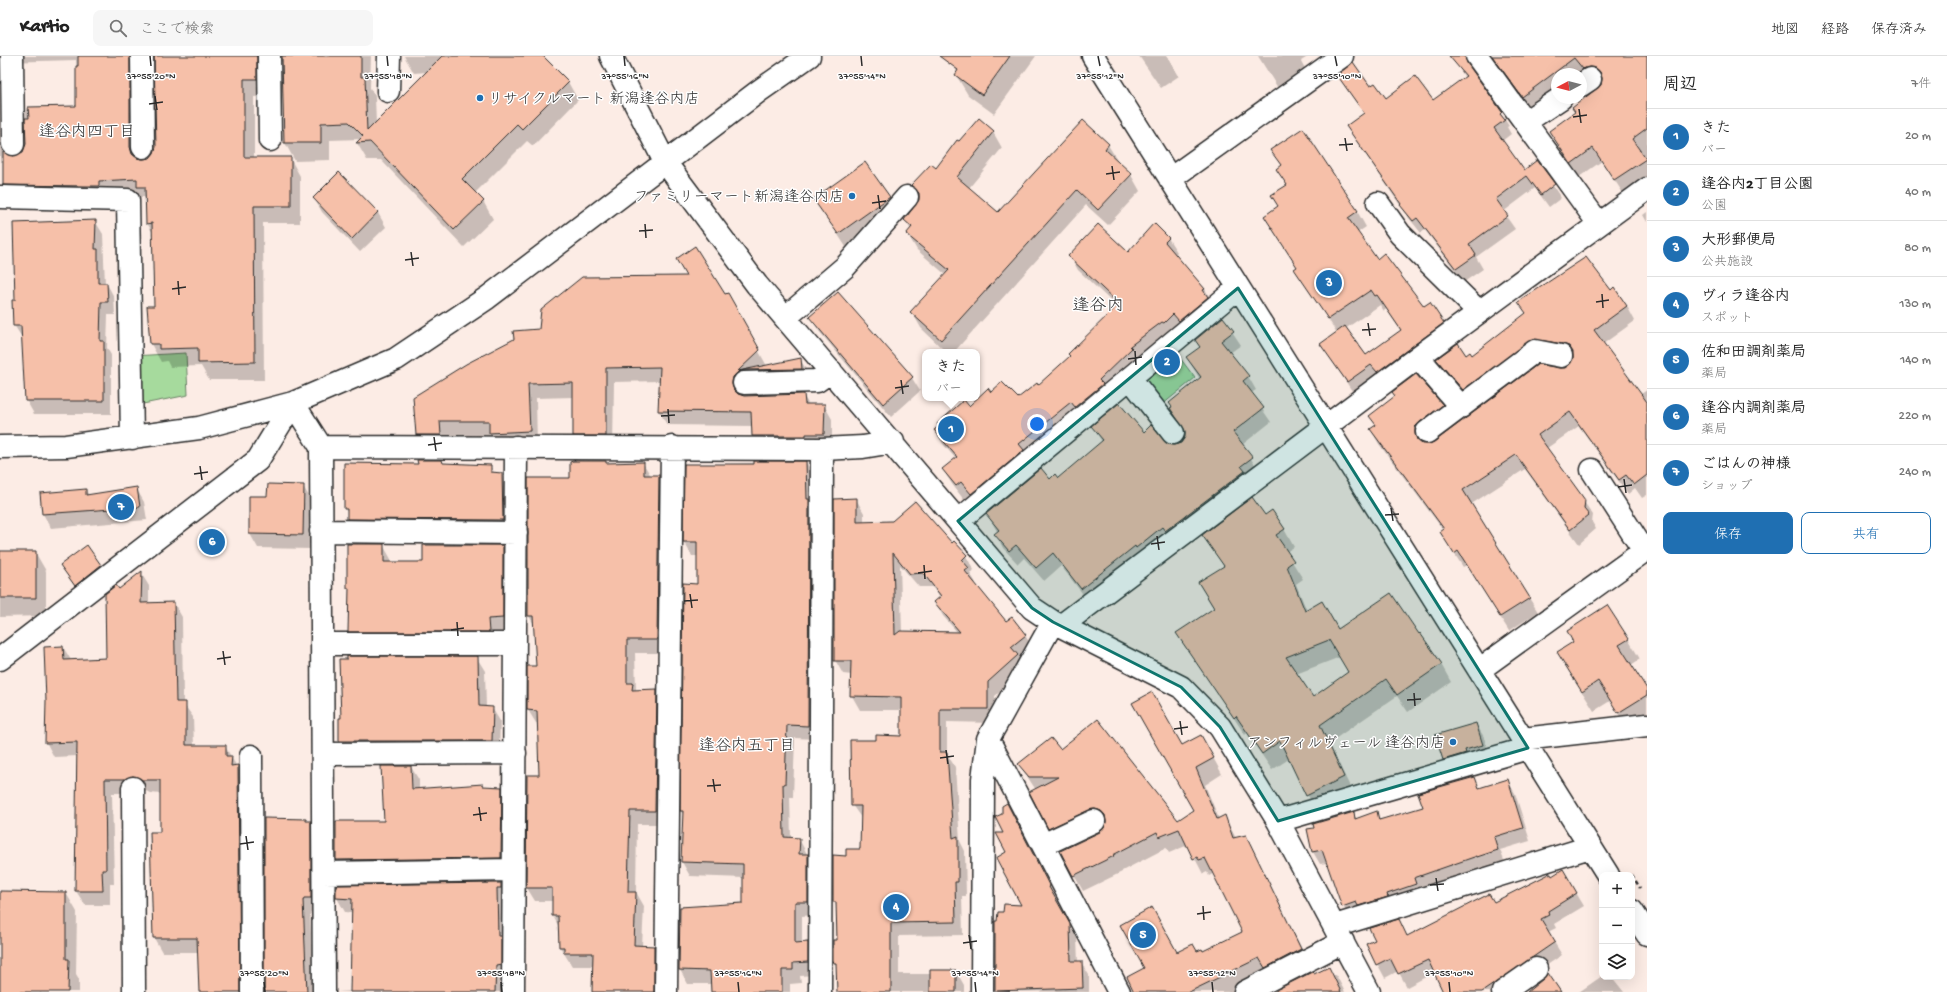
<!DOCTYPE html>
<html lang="ja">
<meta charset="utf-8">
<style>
body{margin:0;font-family:"Gochi Hand","Klee One",sans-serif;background:#f6f6f6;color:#222}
.controls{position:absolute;right:12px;bottom:12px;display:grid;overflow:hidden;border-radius:8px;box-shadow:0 4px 16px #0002}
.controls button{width:36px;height:36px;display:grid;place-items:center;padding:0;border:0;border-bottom:1px solid #e0e0e0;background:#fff;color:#222;font:20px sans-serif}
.compass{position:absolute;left:1551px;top:12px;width:36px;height:36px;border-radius:50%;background:#fff;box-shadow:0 4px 16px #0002;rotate:263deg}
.you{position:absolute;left:1037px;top:368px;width:14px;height:14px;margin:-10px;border:3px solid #fff;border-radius:50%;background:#1a73e8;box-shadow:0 0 0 6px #1a73e833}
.badge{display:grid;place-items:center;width:26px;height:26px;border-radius:50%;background:#1f6fb2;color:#fff;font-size:13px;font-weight:700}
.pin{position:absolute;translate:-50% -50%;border:2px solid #fff;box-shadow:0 1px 4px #0006}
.popup{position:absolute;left:922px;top:293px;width:58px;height:52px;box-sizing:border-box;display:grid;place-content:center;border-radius:8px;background:#fff;filter:drop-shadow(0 1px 3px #0005);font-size:13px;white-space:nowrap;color:#767676}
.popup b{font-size:15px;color:#222}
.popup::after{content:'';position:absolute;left:50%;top:100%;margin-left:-8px;border:8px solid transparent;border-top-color:#fff}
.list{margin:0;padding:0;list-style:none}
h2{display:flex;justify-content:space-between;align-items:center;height:52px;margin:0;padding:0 16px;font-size:17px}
h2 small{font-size:13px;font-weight:400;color:#767676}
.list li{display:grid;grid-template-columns:26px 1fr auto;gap:12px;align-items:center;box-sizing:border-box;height:56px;padding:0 16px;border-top:1px solid #e0e0e0}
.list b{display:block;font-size:15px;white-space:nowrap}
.list p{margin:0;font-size:13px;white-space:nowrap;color:#767676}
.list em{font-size:13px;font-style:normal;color:#767676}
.actions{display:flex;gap:8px;padding:12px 16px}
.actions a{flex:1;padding:9px 0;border:1px solid #1f6fb2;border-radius:8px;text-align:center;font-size:14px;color:#1f6fb2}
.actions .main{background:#1f6fb2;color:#fff}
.icon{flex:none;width:22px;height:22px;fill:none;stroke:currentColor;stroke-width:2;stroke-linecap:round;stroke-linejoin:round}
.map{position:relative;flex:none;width:1647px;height:936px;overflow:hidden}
header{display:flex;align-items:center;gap:24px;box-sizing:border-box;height:56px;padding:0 20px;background:#fff;border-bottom:1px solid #e0e0e0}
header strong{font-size:19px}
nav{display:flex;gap:22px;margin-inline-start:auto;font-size:14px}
.search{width:280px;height:36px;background:#f6f6f6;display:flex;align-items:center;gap:10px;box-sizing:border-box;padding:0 14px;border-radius:8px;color:#767676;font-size:15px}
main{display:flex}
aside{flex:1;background:#fff}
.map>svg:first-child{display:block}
</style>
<header>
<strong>Kartio</strong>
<div class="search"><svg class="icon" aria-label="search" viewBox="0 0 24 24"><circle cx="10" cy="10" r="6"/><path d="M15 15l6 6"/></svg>ここで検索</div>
<nav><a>地図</a><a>経路</a><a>保存済み</a></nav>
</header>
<main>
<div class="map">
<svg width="1647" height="936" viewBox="0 0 1647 936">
<rect width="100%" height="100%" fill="#fcece5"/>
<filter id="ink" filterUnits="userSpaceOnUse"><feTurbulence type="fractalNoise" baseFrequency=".025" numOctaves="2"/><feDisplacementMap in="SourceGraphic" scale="8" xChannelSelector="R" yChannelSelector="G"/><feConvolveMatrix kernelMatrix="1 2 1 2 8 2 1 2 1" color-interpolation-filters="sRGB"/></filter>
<g filter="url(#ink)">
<path fill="#a6da9d" stroke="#688264" d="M1171,290L1195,322L1157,353L1131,322Z
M186,297L188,339L133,350L132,300Z"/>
<path fill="#0003" fill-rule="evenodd" d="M0,0H371L370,32L375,40L376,68L427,16L414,17L404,0H541L568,26L578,44L533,90L527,85L475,137L483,145L493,163L464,191L381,104H367L357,87L361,83L330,84V104L295,105L285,87L283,6L279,5L266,40L254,41V102H290L300,120V167H263L264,324H209L201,310L170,311L167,305L161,306L151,288L155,251L154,179L147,167L146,144L144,141L14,146L4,128V106H0ZM76,4L77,51L26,52L25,94L20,99L10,101L5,6ZM153,5L156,6V91L155,97L150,102L140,104L139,18Z
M960,0H1036L994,58L968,39L956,19L958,17L953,9Z
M1139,0H1167L1179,20L1161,32Z
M1258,0H1309L1301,5L1308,18L1281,37Z
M1489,0H1647V126H1640L1623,137L1602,105L1579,121L1550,75L1576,57L1602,29L1603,25L1578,18H1557V34L1531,54L1496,6Z
M1464,2L1509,70L1507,71L1511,78L1502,85L1524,115L1537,106L1561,142L1549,151L1535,132L1503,156L1515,173L1476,201L1483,213L1464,226L1425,174L1421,177L1409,162L1355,83L1347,70L1364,58L1338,19L1370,32L1386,43L1433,45L1465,22L1457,8Z
M1083,66L1108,89L1118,105L1131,119L1140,135L1108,169L1086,149L954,296H946L921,272L912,256L946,219L917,194L908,179L911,174L905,164L920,143L912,130L936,113L959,87L993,76L1002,92L969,132L998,157Z
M1272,94L1357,155L1366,171L1357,177L1377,204L1424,251L1443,267L1452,283L1356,341L1321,288L1337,277L1296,213L1298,212L1279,151L1287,130L1277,113L1281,110ZM1380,249L1384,255L1386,253L1401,275L1365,300L1345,273Z
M339,118L378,157L386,171L360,196L322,156L314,142Z
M889,141L897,155L846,191L815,143Z
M1647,156V166L1643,159Z
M95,165L103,178L105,228H107L114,241L115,259H108L107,292L111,299V358H34L26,344L23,283L14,269L16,245Z
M1168,182L1177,196L1175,199L1205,233L1213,247L979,452L970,440L964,444L952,428L943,414L956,403L943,388L935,374L991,337L1017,344L1037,330L1071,301L1117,251L1078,214L1070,200L1128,197Z
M1610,235L1627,250L1635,265L1603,288L1641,338L1647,334V439L1642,442L1635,432L1628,438L1579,370L1547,392L1593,459L1592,466L1596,473L1579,488L1525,413L1470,449L1538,556L1509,575L1467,509L1463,511L1450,491L1444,475L1379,388L1371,374L1376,370L1370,360L1442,349L1450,363L1423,386V389H1429L1559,313H1566L1571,309L1574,303L1540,297L1471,347L1446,318L1438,303L1471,300Z
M727,238L767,310L800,303L808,317L740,336V339H803L809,349H824L832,363V392L762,394L753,380V370L667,369L659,355L660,325L614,326L613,393H582L574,379V341L536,342L537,389L498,391L491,379H448V393H425L416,379L540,274Z
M811,261L912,322L920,335L891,361L819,275Z
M1223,262L1241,289L1230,297L1248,320L1256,334L1251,337L1271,366L1242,389L1259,415L1089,546L1061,510L1044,525L1024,502L1018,508L1003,492L996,478L998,477L990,463L1050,424L1058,423L1102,386L1093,371L1144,378L1167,389L1174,390L1182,387L1186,382V377L1171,353L1200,323L1187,302L1200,292L1196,285Z
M605,406L607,408L643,407L651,420H659L666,433L664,597H635L636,634H656L664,647L663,768H637L636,836L644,850L642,890L653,891L661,904V936H593L594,910H572L560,891L559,871L553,860V845H535L527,832L540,720L539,668L536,667L528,654V611H537L535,570L529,560V423H571Z
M806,406L814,420L815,683L795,682L793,741H790L791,783H799L815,813V859L802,860V887H807L815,901V919L800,920L801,927L790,928V936H712V928H688L680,914L744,848V822L690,820L682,806L684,760L681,755L684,528L698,529V500H692L684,486L685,409Z
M443,408L490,410L495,418H502L509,430L510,476L355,475L348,462V458L345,452Z
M303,430L311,444L310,493L258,492L250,478L268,441Z
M136,432L144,446L147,464L51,472L43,458L41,438L86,434L89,440Z
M856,443L864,457V467L952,488L954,486L966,500L974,514L970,517L976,527L975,528L1006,567L1025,579L1033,593L1025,613L995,640V667L947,666V698L955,711L960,785L965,795L966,840H962L963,879L899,880V918H931L956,915L964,929V936H838L837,911L835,907L838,885L837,851L834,845L847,801L861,794L862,763L852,749L877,685L902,681V654H860L852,640V619L843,618L835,604ZM900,509L919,531H932L941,542L935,546L943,560L958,577L902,576Z
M1264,460L1284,473L1294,491L1286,496L1303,523L1296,528L1307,555L1337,574L1441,608L1451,626L1408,656L1397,640L1329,687L1354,739L1317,757L1289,703L1272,714L1247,677L1245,679L1178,577L1214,553L1199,527L1224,511L1204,479ZM1340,601L1349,617L1313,642L1296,618Z
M383,489L391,503V507H424L502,490L510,504V576L495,577L496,589H356L349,575L350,535L348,532Z
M86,491L108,523L83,543L61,510Z
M0,496H35L46,515V560L0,561Z
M141,517L149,530V548L174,547L182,561L183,647L193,661L194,690H225L245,725L247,936H200L198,896H162L154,882L161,777V738L150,737L142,733L133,737H112L114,828H110V849H85L76,835L78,700L54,701L46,686L63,591L71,604L107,603L118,534Z
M1628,583L1640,603L1631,609L1647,635V666L1631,677L1610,645L1594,655L1558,597Z
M477,602L485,615L486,651L492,652L500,665L499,698L348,699L340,685V663Z
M1476,668L1484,681L1490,702L1452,717L1444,703Z
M1182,691L1210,696L1222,718L1205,729L1219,763L1224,760L1236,782L1245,780L1310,909L1269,917L1231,936H1135L1177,897L1203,896L1243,877L1214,817L1209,820L1207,816L1203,818L1188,789L1169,797L1166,792L1122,815V816L1083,835L1074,819L1107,769H1098L1058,788L1049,772L1036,734L1019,708L1060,695L1178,765L1195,754Z
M411,711L419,724V733L483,729L484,731L501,732L509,745L508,815L345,817L337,804V766H385Z
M1474,722L1480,733L1507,724L1515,737L1530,785L1500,794L1505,807L1485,813L1484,812L1420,835L1350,863L1343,850L1327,807L1320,808L1313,796L1308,774L1353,757L1357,763L1376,756L1381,765L1424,752Z
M1014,761L1057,844H1055L1077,882L1078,906H1081L1089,919V936L996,935L998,866L1004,857L1022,850L1007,797L1004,778Z
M306,766H310L318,780L319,856H312L310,858L314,936H265Z
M1563,815L1584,850L1554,868L1556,872L1548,876L1562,899L1507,936H1444L1435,916L1407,931L1398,915L1385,922L1367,889L1376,884L1398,864L1408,881L1493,847L1552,821Z
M501,828L509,842L503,936H337L351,935L353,857L345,856L337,842V830Z
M0,836L66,837L77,856L76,918L79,923V936H0Z
M1336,919L1345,936H1278L1313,920Z
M1602,920V921H1612L1624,936H1579Z"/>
<path fill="#f6c0a9" stroke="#2b2b2b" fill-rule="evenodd" d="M78,0H130V91L132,98L137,102L143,103L150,102L154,97L156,91L154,0H257V23H244V101H291V150H254L255,306L198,307V292L159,293V288H150L147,250H154L152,167L146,168L145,131H137V123L99,125V130H87L3,129V96L13,100L23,96L26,88L25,62H29L28,51L76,50V10H78Z
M282,0H361V21H365L367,75L442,0H543L569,26L522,73L517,68L462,123L484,145L454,174L370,86L356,87L363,80L349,66L321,67V87H284Z
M939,0H1010L982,39L955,19L958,14Z
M1449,0H1465L1467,7L1502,56L1500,58L1505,64L1494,72L1524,114L1537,104L1555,128L1541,139L1527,120L1496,143L1508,160L1469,188L1476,199L1456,213L1417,162L1413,165L1400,149L1401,148L1346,70L1364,57L1337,19L1353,6L1370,30L1375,27L1386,42L1415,20L1433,44L1466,20Z
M1492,0H1647V72L1632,83L1646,103L1614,124L1593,92L1571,108L1549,75L1575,56L1572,52L1601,29L1602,22L1600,16L1596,12L1589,11L1583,13L1574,2L1522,41Z
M979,62L994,75L957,121L998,156L1083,64L1109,88L1105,93L1132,118L1098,154L1077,134L941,284L910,256L949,214L906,178L912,171L904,164L919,144V137L911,129L931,108L936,112L957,84L959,85Z
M1303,72L1358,155L1348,162L1377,203L1384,197L1424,250L1430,246L1444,267L1377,316L1371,309L1347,326L1320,288L1345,270L1366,299L1401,274L1377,239L1375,240L1371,234L1328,263L1294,213L1297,211L1264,160L1278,150L1271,139L1287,129L1276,113L1281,109L1270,94Z
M865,106L890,141L838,178L813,143Z
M339,116L378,156L352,183L313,142Z
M96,164L95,193H98V227H107L108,246H101L100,285H104V345H25L21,270H13L12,244H15L13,167Z
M1154,167L1169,182L1165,186L1205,233L1203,234L1208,241L1179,265L1173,258L1164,267L1162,266L1130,290L1132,292L1099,324L1103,328L1075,351L1071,346L1019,388L1024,394L971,438L961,426L956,430L942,413L957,401L934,374L939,370L937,368L964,344L969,350L988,332L991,336L1002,326L1018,342L1037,327L1038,329L1070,300L1068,298L1119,248L1068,200L1098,168L1128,196Z
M695,190L725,238L728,237L760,294L738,315L801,302L802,313L744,314L738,316L733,321L732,328L734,334L738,338L744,340L804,338L805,348H825L824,378H806V380H752L751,356L658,355L660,311L606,312V380H573V327L528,328L530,375L489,377V365H440L441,379H416L413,341L466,308L514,283L513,275L539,273L541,254L582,221L686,220L676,203Z
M1586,201L1611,234L1614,231L1627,250L1594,274L1647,346V419L1634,429L1626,419L1619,424L1570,356L1538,379L1585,444L1584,453L1589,459L1570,474L1516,399L1463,434L1530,542L1500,561L1458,495L1454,498L1440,476L1444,473L1370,373L1376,369L1369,360L1395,340L1392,336L1416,318L1443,349L1420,366L1415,371V378L1417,384L1422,388H1429L1434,386L1538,308L1559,312H1565L1570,308L1573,303V296L1569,290L1563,288L1532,283L1463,334L1436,303L1458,287L1466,299L1470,296L1472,299L1526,257L1518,246Z
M838,236L913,321L883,348L809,261Z
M1223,261L1234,275L1221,285L1249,320L1243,325L1264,352L1233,376L1253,401L1241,410L1245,415L1165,475L1162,471L1136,492L1135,490L1081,533L1053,497L1036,512L1016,489L1009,495L994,478L999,474L986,458L1041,412L1050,423L1055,418L1058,422L1103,384L1091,370L1119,347L1144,376L1151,369L1168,388L1174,389L1181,387L1185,381V375L1170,352L1172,351L1169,347L1201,321L1186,301L1200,291L1195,284Z
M417,404H442L443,407L491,409V416L502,417L503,464L347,463V453H344V407L418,408Z
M573,405H606V407L644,406V419H659L657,584H627V627H633L632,634L657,633L655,755H630L628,836H636L634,889L654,890V936H592L593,897H564V891H559L558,860H552V832H526L527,719H539L537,655L527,654V610H536L533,560H528V422H570V406Z
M754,405H806L807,443H809L808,670L787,669L785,728H783L784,781L800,782L799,798H808V846H795V887L808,886V906L793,907V914H782V936H711L710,915L679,914L680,851L743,847V808L681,806L683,755H680L683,527L697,528V486H683L684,408H754Z
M268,428L304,429L303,479L249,478V440H267Z
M137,431L140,451L42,458L40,437L86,433V439Z
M1252,441L1265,459L1272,454L1285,473L1276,479L1294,505L1287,510L1305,555L1322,545L1338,573L1391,537L1419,578L1420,577L1442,608L1397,639L1386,623L1320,669L1344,721L1306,740L1280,685L1262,698L1236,660L1234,662L1176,577L1214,552L1198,526L1224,510L1202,479ZM1329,584L1348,616L1313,641L1286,601Z
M857,442V466L892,465L915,445L952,487L954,485L967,499L962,504L969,512L965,515L1006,565L1012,561L1026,579L1011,591L1018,599L988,626V653H940V696H947L953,782L958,780V826H955L956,866L891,867V936H837L836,907H834L833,904V884H837L836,846H833V799L846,800V793H860L861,750H851L850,684H876V679L901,680V641L850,640L851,605H834V443ZM893,497L910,518L923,517L941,540L934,546L960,576L900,575L895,579Z
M347,488H384V506H423V489H503V562L488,563L489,576H348L349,532H347Z
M87,489L101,509L75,530L60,509Z
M0,495H36V542H0Z
M142,515L141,547L174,546L176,646H186V689H226V700H232L231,710L238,709L240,936H199L197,882H153L150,776H160V724H142L133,720L125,723H105L106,814H102L103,835H75L77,686L45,687L46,645L44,591L63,590L64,604L106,602L105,538L116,529L119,533Z
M1607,549L1629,583L1619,589L1647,633V639L1618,657L1598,625L1582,636L1557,596L1573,586L1567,575Z
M347,600H478L479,650L493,651L492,685H339V662H341L339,603H347Z
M1152,636L1182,689L1201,679L1214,702L1196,712L1217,763L1225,759L1233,782L1246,779L1301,893L1265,912L1259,902L1189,936H1134L1127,921L1144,912L1120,869L1152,851L1177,896L1193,888L1197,895L1202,893L1203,895L1242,876L1205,802L1199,804L1197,801L1193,803L1179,773L1159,781L1157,776L1113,799L1114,800L1073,820L1060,795L1100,776L1104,772L1106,766L1105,759L1101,755L1095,753L1089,754L1048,773L1029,736L1058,721H1029L1018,708L1051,682L1060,693L1098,663L1178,764L1193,754L1132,647Z
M1476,667L1483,689L1465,694L1466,697L1443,704L1435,679Z
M381,710H411L412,733L483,728V730L502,731L501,802L336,804V765H384Z
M1475,721L1479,732L1508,723L1523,772L1494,781L1498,794L1477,801V800L1414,822L1416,828L1387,838L1388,841L1358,850L1356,846L1342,851L1322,794L1312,796L1307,773L1314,772L1313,768L1354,756L1355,763L1377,755L1379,764L1423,751L1418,737Z
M1007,747L1050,831H1049L1070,868L1071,905H1082L1083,932L995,935V865H997L998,856H1003L1004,848L1021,849L996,802L1006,796L996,777H1003L995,761L1002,758V750Z
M264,762L306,763V765H311V842H304L303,844L307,936H264Z
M1563,813L1577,837L1548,855L1549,859L1541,863L1555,886L1482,936H1443L1428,904L1398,918L1390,902L1376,909L1366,888L1375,884L1369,872L1399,863L1407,880L1489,838L1494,846L1551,817L1552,820Z
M501,827V832H497L498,880H501V908L496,909L495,936H350L352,843L336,842V829Z
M0,835L66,836V903H69L68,936H0Z
M1329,911L1341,936H1276V934L1312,916L1314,918Z
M930,914H956V936H930Z
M1548,917L1561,936H1527L1543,923Z"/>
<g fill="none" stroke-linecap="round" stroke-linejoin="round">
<g stroke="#2b2b2b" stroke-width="25">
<path id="minor" d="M12,0L13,88
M142,0L143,91
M269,0L270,84
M611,0L665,106L757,229L1032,552L1053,566L1181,631L1220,671L1278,765L1369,936
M1093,0L1608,819
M1477,0L1599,168
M1581,29L1590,23
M388,35L389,0
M1525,66L1561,42
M1170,123L1342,0
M0,141L128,144L132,382
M1378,147L1400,178L1479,256
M785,262L845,211L907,141
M1418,301L1461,351
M1130,322L1173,377
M744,327L817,325L831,315
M1427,376L1535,295L1561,300
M0,391L66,390L199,372L293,347L396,303L487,242L759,35L809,0
M321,391L822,393L863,391L893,386
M1592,414L1644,495
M958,465L1238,232
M321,475L516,477
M1062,569L1418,301L1647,133
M322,588H515
M0,603L258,404L293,347L321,391L324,936
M1479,614L1647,493
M988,683L1119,936
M1523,683L1647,669
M323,698L515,697
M251,700L252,936
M133,732L134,936
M1278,765L1528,692
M1043,789L1094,765
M324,817L513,814
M1632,855L1647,878
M1335,870L1590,791
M513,936L516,391
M666,936L672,391
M820,936L822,393
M982,936L983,723L988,683L1053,566
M1245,936L1343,886
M1503,936L1536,913"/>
</g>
<path stroke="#2b2b2b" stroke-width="2.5" stroke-dasharray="4 3" stroke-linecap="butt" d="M1632,819L1640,832"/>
<use href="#minor" stroke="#fff" stroke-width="22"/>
</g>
</g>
<path fill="#0f766e" fill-opacity="0.2" stroke="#0f766e" stroke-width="3" stroke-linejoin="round" d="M1238,232L1528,692L1278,765L1220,671L1181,631L1053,566L1032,552L958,465Z"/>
<path fill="none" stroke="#2b2b2b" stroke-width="1.5" d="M150,0L151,10M387,0L388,10M624,0L625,10M861,0L862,10M1098,0L1100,10M1335,0L1337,10M155,40L157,54M149,48L163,46M1579,53L1581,67M1573,61L1587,59M1345,82L1347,95M1339,89L1353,88M1112,110L1114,124M1106,118L1120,116M878,139L880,153M872,147L886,145M645,168L646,182M639,175L653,174M411,196L413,210M405,204L419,202M178,225L179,239M172,233L186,231M1602,238L1603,252M1596,246L1609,244M1368,267L1370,280M1362,274L1376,273M1135,295L1136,309M1128,303L1142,301M901,324L903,338M895,332L909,330M668,353L669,367M661,360L675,359M434,381L436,395M428,389L442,387M200,410L202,424M194,418L208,416M1624,423L1626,437M1618,431L1632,429M1391,452L1393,465M1385,459L1399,458M1157,480L1159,494M1151,488L1165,486M924,509L925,523M918,517L932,515M690,538L692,552M684,545L698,544M457,566L458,580M451,574L464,572M223,595L225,609M217,603L231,601M1414,637L1415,650M1407,644L1421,643M1180,665L1182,679M1174,673L1188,671M946,694L948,708M940,702L954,700M713,723L715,736M707,730L721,729M479,751L481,765M473,759L487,757M246,780L248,794M240,788L254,786M1436,822L1438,835M1430,829L1444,828M1203,850L1204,864M1197,858L1211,856M969,879L971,893M963,887L977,885M264,926L265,936M501,926L502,936M738,926L739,936M975,926L976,936M1212,926L1213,936M1449,926L1450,936"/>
<g fill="#1f6fb2" stroke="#fff" stroke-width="1.5">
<circle cx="480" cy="42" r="4"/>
<circle cx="852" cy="140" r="4"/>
<circle cx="1453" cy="686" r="4"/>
</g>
<g text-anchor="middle" stroke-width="3" stroke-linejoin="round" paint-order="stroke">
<g font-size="15" fill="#2b2b2b" stroke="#fff" text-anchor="end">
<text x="488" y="47" text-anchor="start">リサイクルマート 新潟逢谷内店</text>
<text x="844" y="145">ファミリーマート新潟逢谷内店</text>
<text x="1445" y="691">アンフィルヴェール 逢谷内店</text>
</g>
<g font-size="16" fill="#2b2b2b" stroke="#fff">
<text x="87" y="80">逢谷内四丁目</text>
<text x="747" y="694">逢谷内五丁目</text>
</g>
<g font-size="17" fill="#2b2b2b" stroke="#fff">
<text x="1098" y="254">逢谷内</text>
</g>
</g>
<g font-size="10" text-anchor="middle" fill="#2b2b2b" stroke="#fff" stroke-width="3" stroke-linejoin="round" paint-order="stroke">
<text x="151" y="23">37°55'20"N</text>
<text x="388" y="23">37°55'18"N</text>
<text x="625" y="23">37°55'16"N</text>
<text x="862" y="23">37°55'14"N</text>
<text x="1100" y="23">37°55'12"N</text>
<text x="1337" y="23">37°55'10"N</text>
<text x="264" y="920">37°55'20"N</text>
<text x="501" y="920">37°55'18"N</text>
<text x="738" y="920">37°55'16"N</text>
<text x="975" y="920">37°55'14"N</text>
<text x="1212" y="920">37°55'12"N</text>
<text x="1449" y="920">37°55'10"N</text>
</g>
</svg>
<div class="controls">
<button>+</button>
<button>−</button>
<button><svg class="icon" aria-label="layers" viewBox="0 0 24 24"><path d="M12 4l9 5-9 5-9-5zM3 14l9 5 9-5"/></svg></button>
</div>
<svg class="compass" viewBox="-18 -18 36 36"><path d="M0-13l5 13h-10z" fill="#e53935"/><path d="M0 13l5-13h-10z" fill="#767676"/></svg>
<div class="you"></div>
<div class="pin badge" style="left:951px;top:373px">1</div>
<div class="popup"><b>きた</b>バー</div>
<div class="pin badge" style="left:1167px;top:306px">2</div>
<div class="pin badge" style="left:1329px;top:227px">3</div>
<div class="pin badge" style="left:896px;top:851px">4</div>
<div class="pin badge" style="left:1143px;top:879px">5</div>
<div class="pin badge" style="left:212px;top:486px">6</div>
<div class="pin badge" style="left:121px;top:451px">7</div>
</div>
<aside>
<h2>周辺<small>7件</small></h2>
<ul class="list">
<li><span class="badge">1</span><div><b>きた</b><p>バー</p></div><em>20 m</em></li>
<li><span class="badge">2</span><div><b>逢谷内2丁目公園</b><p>公園</p></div><em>40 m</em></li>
<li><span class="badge">3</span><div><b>大形郵便局</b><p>公共施設</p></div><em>80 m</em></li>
<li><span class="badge">4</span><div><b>ヴィラ逢谷内</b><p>スポット</p></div><em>130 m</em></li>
<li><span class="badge">5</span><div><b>佐和田調剤薬局</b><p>薬局</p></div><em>140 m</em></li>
<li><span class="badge">6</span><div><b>逢谷内調剤薬局</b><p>薬局</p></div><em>220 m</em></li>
<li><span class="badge">7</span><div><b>ごはんの神様</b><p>ショップ</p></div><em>240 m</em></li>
</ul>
<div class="actions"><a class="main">保存</a><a>共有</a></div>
</aside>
</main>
